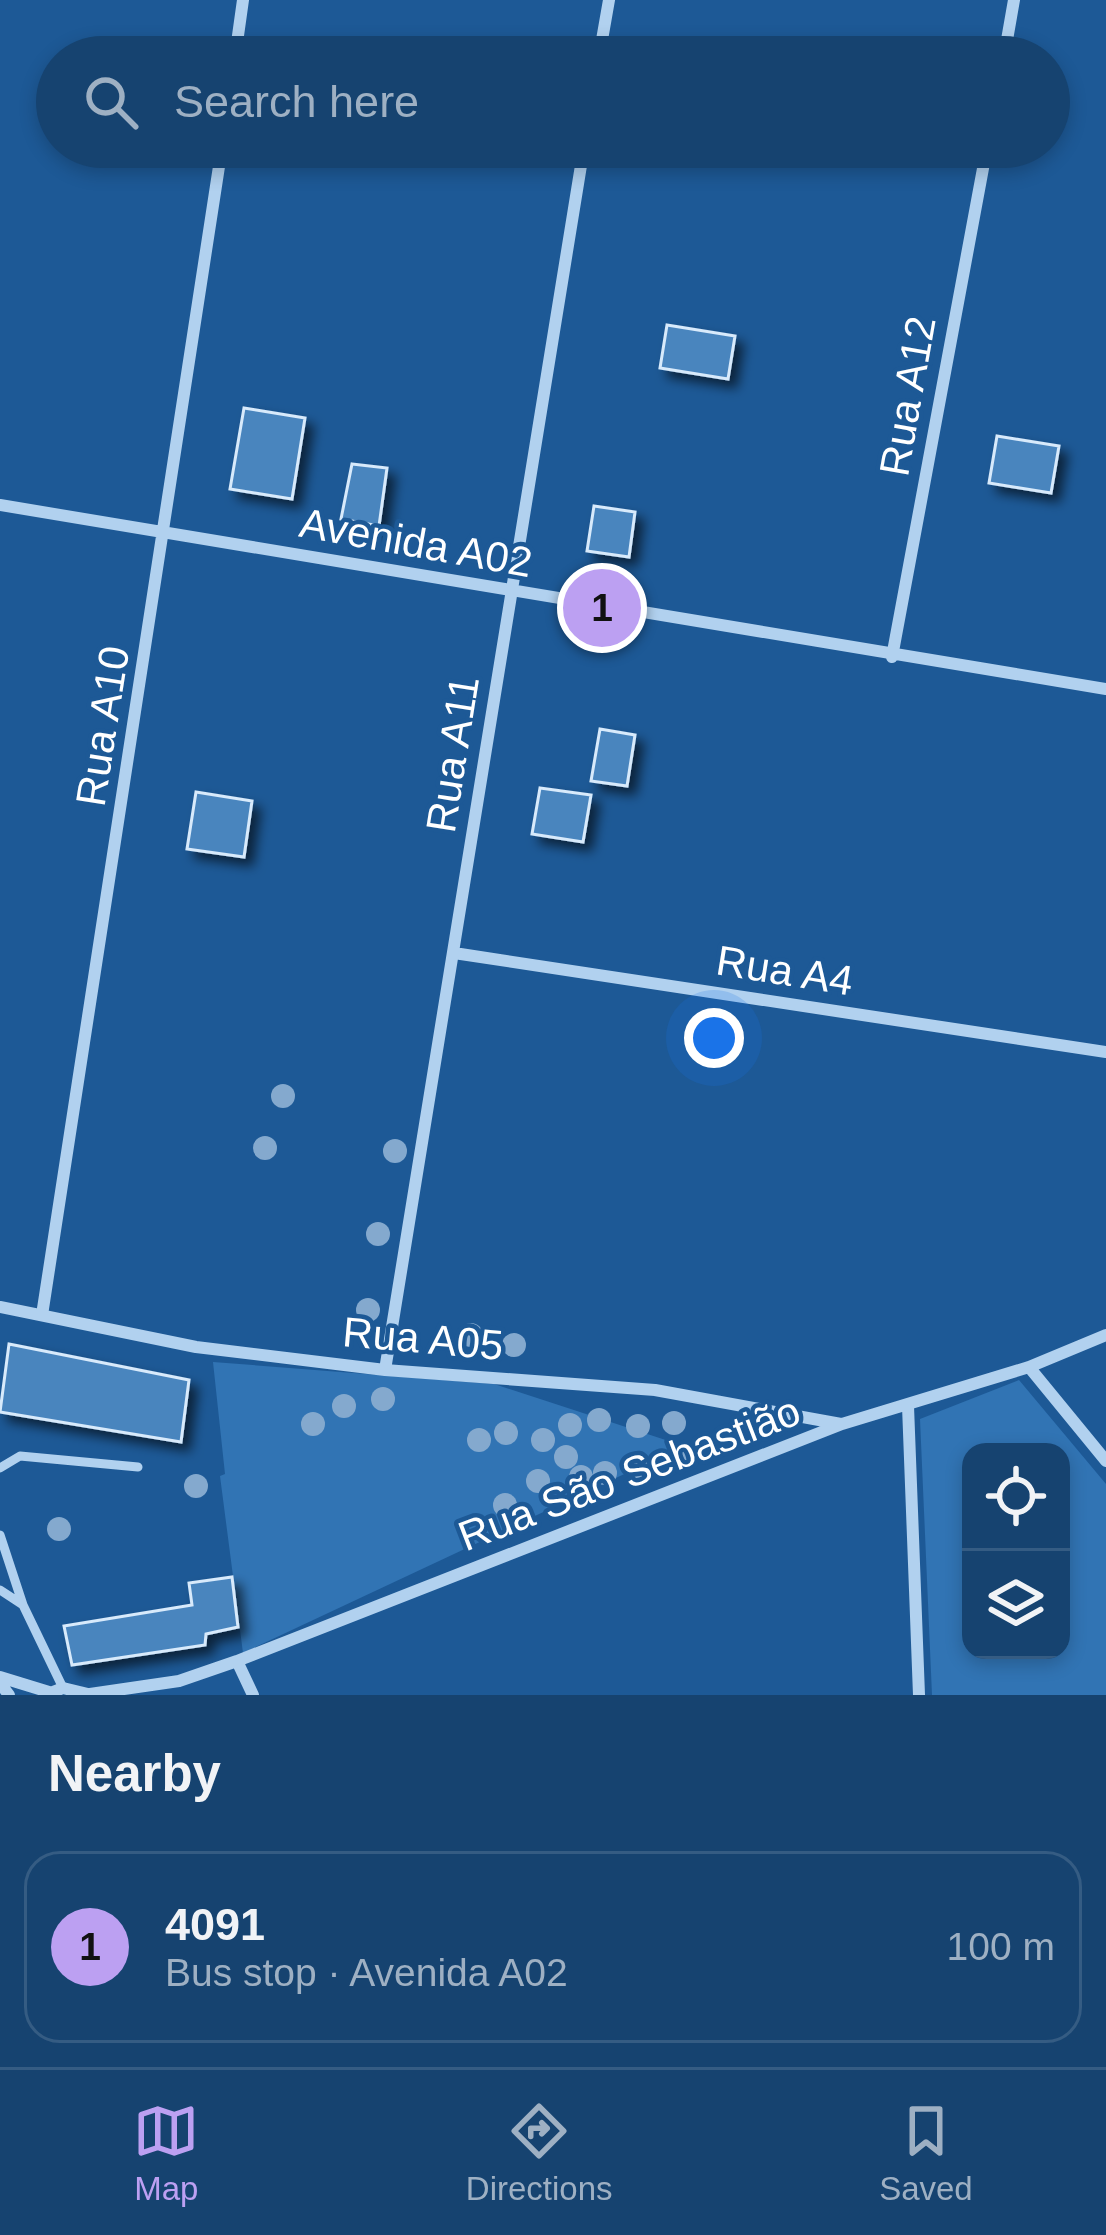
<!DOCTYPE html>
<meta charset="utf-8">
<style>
body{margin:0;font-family:Helvetica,sans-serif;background:#1f4a75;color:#f1f3f6}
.controls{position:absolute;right:36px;bottom:36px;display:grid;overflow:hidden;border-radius:24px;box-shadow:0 6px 18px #0003}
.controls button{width:108px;height:108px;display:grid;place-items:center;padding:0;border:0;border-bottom:3px solid #355c83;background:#164370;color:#f1f3f6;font:60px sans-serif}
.you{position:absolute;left:714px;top:1038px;width:42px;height:42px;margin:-30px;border:9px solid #fff;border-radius:50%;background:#1a73e8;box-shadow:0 0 0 18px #1a73e833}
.badge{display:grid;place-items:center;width:78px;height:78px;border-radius:50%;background:#bca0f2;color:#111;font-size:39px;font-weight:700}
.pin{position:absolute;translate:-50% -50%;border:6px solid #fff;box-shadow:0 3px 12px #0006}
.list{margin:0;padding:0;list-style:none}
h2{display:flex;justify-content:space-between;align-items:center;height:156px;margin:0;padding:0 48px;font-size:51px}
h2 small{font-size:39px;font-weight:400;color:#9eb0c3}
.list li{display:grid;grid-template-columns:78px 1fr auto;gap:36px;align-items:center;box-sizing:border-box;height:192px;margin:0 24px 24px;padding:0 24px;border:3px solid #355c83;border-radius:36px}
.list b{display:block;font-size:45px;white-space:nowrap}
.list p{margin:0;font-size:39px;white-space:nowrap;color:#9eb0c3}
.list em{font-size:39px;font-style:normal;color:#9eb0c3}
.icon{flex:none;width:66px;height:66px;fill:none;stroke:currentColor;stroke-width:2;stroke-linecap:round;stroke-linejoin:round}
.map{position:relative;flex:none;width:1106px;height:1695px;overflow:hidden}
.search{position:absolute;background:#164370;box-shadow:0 6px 18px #0003;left:36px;right:36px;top:36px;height:132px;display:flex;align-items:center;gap:30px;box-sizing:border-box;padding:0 42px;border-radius:66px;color:#9eb0c3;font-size:45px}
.sheet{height:372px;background:#164370}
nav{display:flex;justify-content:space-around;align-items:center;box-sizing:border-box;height:168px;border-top:3px solid #355c83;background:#164370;font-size:33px;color:#9eb0c3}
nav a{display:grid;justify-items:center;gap:6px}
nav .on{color:#bca0f2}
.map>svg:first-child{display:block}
</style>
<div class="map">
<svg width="1106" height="1695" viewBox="0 0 1106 1695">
<defs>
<filter id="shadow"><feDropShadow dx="8" dy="8" stdDeviation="6" flood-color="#0009"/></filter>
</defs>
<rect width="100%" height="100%" fill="#1d5996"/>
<path fill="#3174b4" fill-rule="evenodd" d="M213,1362L494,1384L684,1446L243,1653L220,1476L225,1474Z
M1019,1380L1106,1484V1695H932L920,1419ZM1061,1452V1650H971V1452Z"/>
<path fill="#4a85be" stroke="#d8eafb" stroke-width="3" filter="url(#shadow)" d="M667,325L735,336L728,379L660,368Z
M244,408L305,418L292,499L230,489Z
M997,436L1059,446L1051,493L989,483Z
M352,464L387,468L379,526L341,519Z
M594,506L635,512L629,557L587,551Z
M600,729L635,735L627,786L591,781Z
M540,788L591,795L583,842L532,834Z
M196,792L252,801L244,857L187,849Z
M9,1344L189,1380L181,1442L0,1412Z
M232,1577L238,1627L206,1634L205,1645L72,1665L64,1626L192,1605L189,1583Z"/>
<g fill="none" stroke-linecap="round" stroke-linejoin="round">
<path stroke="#b1d1ef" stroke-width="9" d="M0,1468L20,1456L138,1467
M0,1535L23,1605L63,1688
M0,1590L23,1605"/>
<path stroke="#b1d1ef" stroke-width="12" d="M235,57L243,0
M599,57L609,0
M1004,57L1014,0
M0,505L1106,689
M892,657L987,147
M454,953L1106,1052
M0,1307L196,1347L385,1370L655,1390L841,1424
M42,1315L222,147
M1029,1367L1106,1461
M385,1370L584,147
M908,1406L919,1695
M237,1661L253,1695
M0,1677L49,1692
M0,1683L9,1695
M90,1694L179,1681L237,1661L842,1424L1029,1367L1106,1335
M45,1695L63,1688L92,1695"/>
</g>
<g fill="#84a9ce">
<circle cx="283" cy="1096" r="12"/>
<circle cx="265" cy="1148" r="12"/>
<circle cx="395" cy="1151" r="12"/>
<circle cx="378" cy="1234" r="12"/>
<circle cx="368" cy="1310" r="12"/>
<circle cx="471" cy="1335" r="12"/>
<circle cx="514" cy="1345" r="12"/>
<circle cx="383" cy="1399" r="12"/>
<circle cx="344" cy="1406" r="12"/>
<circle cx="599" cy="1420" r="12"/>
<circle cx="674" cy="1423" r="12"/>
<circle cx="313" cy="1424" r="12"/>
<circle cx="570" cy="1425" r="12"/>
<circle cx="638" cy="1426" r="12"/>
<circle cx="506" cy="1433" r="12"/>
<circle cx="479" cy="1440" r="12"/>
<circle cx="543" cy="1440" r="12"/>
<circle cx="566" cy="1457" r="12"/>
<circle cx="683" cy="1459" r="12"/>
<circle cx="641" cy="1470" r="12"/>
<circle cx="605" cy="1473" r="12"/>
<circle cx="581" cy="1477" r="12"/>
<circle cx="538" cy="1481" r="12"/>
<circle cx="196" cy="1486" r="12"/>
<circle cx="505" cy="1505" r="12"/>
<circle cx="59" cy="1529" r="12"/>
</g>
<g text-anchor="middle" stroke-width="9" stroke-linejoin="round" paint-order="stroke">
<g font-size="42" fill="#fff" stroke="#1d5996">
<text transform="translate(907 396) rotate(-80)" y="15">Rua A12</text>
<text transform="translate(416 542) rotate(10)" y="15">Avenida A02</text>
<text transform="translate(102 726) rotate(-81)" y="15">Rua A10</text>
<text transform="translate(452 754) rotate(-81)" y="15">Rua A11</text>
<text transform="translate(785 970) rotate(9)" y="15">Rua A4</text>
<text transform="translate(423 1338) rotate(5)" y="15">Rua A05</text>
<text transform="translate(629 1473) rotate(-21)" y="15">Rua São Sebastião</text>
</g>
</g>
</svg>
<div class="controls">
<button><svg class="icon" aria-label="locate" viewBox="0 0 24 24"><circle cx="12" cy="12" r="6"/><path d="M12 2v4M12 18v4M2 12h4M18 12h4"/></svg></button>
<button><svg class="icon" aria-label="layers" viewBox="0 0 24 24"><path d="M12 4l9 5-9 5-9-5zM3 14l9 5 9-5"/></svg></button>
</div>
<div class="you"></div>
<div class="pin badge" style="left:602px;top:608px">1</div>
<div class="search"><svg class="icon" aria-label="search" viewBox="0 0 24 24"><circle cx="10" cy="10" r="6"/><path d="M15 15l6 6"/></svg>Search here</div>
</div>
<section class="sheet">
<h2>Nearby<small></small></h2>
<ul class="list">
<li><span class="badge">1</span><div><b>4091</b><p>Bus stop · Avenida A02</p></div><em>100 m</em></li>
</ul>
</section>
<nav>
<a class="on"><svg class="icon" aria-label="map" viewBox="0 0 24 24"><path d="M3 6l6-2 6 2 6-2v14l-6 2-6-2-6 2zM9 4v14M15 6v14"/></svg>Map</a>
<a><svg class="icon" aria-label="directions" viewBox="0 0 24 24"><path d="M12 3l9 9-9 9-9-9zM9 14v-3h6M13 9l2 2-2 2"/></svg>Directions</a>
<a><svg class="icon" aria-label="saved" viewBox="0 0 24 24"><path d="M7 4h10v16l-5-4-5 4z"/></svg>Saved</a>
</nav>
